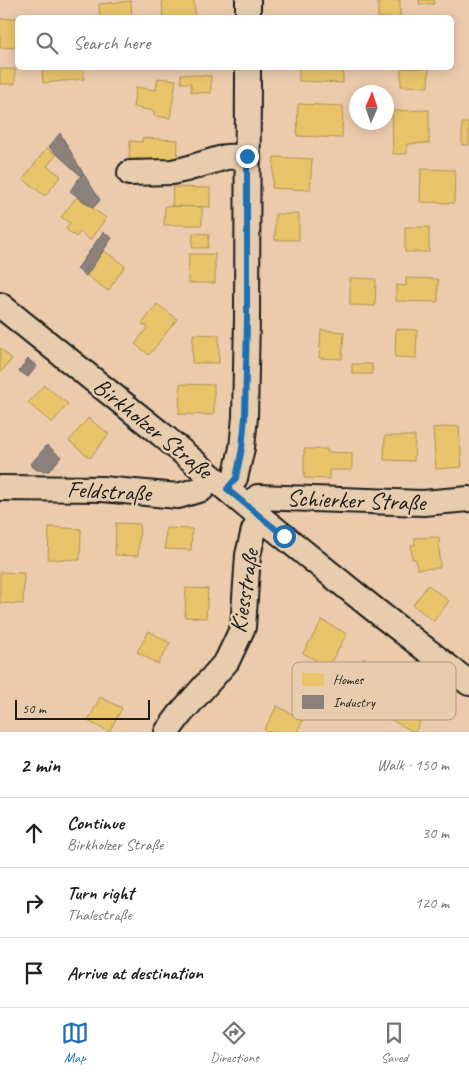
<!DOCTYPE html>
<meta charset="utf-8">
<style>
body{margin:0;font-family:Caveat,sans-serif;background:#f6f6f6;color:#202124}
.compass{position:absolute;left:349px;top:85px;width:45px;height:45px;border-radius:50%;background:#fff;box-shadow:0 2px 12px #0003;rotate:2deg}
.scale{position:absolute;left:15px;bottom:12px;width:135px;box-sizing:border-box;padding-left:5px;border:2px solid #1c1c1c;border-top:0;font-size:14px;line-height:18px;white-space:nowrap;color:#1c1c1c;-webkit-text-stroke:4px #e7cdae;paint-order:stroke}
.stop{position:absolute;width:15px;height:15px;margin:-11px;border:4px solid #1f6fb2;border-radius:50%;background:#fff}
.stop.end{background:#1f6fb2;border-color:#fff;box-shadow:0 1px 5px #0008}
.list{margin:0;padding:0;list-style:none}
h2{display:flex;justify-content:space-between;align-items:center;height:65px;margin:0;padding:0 20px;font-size:21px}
h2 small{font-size:16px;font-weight:400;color:#757577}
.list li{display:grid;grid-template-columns:32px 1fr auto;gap:15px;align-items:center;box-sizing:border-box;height:70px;padding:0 20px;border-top:1px solid #e0e0e0}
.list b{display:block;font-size:19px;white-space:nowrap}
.list p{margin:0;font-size:16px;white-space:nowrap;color:#757577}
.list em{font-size:16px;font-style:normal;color:#757577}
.icon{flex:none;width:28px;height:28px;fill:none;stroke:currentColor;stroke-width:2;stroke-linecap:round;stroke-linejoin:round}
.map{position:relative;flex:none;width:469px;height:732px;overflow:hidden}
.search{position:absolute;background:#fff;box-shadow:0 2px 12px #0003;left:15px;right:15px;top:15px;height:55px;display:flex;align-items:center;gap:12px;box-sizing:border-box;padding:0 18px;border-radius:8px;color:#757577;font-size:19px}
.sheet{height:275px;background:#fff}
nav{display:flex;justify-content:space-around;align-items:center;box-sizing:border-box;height:70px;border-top:1px solid #e0e0e0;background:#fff;font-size:14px;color:#757577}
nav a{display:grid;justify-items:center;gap:2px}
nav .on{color:#1f6fb2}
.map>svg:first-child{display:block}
</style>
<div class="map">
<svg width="469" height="732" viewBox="0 0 469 732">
<rect width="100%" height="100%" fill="#eccbad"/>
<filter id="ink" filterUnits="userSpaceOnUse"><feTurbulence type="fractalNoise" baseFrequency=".02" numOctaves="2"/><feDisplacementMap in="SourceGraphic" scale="10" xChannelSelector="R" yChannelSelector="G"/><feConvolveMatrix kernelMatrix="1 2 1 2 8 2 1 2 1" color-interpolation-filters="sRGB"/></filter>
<g filter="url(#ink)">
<path fill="#e9c46a" stroke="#ac9253" d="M162,0H194L195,18H163Z
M378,0H400V18H378Z
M419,0H434V4H419Z
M131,1L132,18H100L99,4Z
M17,18L18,47L0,48V19Z
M42,68H83L84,79L43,83Z
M299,68H343V83L299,81Z
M401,68H429L428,87L401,86Z
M0,69H15V84H0Z
M181,74L211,76V93L191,92V83H181Z
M158,78L176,80L170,118L154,116V111L133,107L136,87L156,90Z
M298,104L343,106L342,138L297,136Z
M429,110V143L407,144V154H393L392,111Z
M462,123H469V145H462Z
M142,138L178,140L177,167L141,166V159H129L130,141L142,142Z
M47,148L56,155L47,166L61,176L45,196L23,179Z
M274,157L312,159L310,190L272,188Z
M421,169L455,170L454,203L420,202Z
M173,187L210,188V207L172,206Z
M77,197L106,218L90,240L80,232L76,237L66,229L70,223L61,217Z
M165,206L202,207V225H164Z
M275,214H299V240H275Z
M405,227H429V252H405Z
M193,233L209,234L208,248H192Z
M103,250L125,266L108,291L86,275Z
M189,254H215V283H188Z
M350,278L376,279L375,306L350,305Z
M406,278L438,279V302L396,301V285L406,286Z
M157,304L177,319L149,355L135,344L148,327L142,324Z
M396,329L417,330L416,358L395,357Z
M321,330L344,332L342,359L319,358Z
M193,334L219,335V363H192Z
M0,348L12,359L0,373Z
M352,364H372V374H352Z
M180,384L214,385V415L179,414Z
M44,385L68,404L52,423L28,403Z
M88,418L109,434L90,458L69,441Z
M459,426L462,467L436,469L433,428Z
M385,436H415L414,461L384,460Z
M304,449H327V452L352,453V470H329V479L304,478Z
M116,523L140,524L138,556L115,555Z
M49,527L81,529L80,560L48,559Z
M166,528L192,529L191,550L165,549Z
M439,537L440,568L417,569L416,559H412L411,545H415V538Z
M0,572L24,573L23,604L0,603Z
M428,585L449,601L434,621L413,605Z
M186,588L208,589L206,618L185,617Z
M322,620L347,634L328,667L303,653Z
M149,631L170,643L158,664L137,652Z
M364,658L397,675L377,712L345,696Z
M407,683L432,697L415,732L389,719Z
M100,697L122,708L109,732L88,721Z
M277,706L303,720L297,732H267L264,730Z"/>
<path fill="#8a817c" stroke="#69635f" d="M60,133L83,173L81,176L49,147Z
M83,173L100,200L93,208L70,191Z
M103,232L112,238L86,276L77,269Z
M28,359L37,366L28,377L19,371Z
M47,445L61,457L49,471L37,470L30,465Z"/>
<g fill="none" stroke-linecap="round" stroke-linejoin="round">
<g stroke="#1c1c1c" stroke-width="28">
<path id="minor" d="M248,18V0
M130,173L172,172L186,169L226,157L247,156
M0,305L161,434L249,508L375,610L469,683
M0,488L102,489L178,496L202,489L212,477
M227,489L235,478L242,448L245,417L247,318L248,68
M249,508L258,497L423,503L469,499
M167,732L181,713L227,661L243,627L248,555L254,530L264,520"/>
</g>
<use href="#minor" stroke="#e7cdae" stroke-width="24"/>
</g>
</g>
<g fill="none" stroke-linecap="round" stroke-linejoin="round" filter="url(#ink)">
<path stroke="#1f6fb2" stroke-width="6" d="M247,156V318L245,417L242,448L236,478L227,489L284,536"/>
</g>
<g text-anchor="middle" stroke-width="5" stroke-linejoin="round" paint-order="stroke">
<g font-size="24" fill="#1c1c1c" stroke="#e7cdae">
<text transform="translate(153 428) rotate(39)" y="8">Birkholzer Straße</text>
<text transform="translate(109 491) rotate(3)" y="8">Feldstraße</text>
<text transform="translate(356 500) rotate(2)" y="8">Schierker Straße</text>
<text transform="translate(244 591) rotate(-81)" y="8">Kiesstraße</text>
</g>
</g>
<rect x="292" y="662" width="164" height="58" rx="8" fill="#e7cdae" stroke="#aa9882" stroke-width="1"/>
<rect x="302" y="673" width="22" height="13" fill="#e9c46a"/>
<rect x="302" y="695" width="22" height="14" fill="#8a817c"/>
<g font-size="14" fill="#1c1c1c">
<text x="333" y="684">Homes</text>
<text x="333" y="707">Industry</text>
</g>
</svg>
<svg class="compass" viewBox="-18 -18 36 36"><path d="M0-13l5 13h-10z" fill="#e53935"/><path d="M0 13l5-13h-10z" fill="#757577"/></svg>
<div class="scale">50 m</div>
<div class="stop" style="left:284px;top:536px"></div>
<div class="stop end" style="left:247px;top:156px"></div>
<div class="search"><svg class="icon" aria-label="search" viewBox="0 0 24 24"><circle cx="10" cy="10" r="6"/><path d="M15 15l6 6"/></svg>Search here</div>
</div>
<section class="sheet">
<h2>2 min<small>Walk · 150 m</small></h2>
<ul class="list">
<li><svg class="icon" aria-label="ahead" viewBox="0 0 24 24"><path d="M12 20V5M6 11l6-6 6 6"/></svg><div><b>Continue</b><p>Birkholzer Straße</p></div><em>30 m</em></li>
<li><svg class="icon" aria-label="right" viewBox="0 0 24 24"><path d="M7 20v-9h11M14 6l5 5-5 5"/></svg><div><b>Turn right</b><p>Thalestraße</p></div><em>120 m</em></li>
<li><svg class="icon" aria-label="arrive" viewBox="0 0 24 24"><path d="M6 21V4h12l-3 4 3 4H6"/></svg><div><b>Arrive at destination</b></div></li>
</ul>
</section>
<nav>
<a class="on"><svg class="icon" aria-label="map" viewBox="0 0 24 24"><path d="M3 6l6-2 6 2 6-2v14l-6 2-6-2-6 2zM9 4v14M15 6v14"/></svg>Map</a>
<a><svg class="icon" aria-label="directions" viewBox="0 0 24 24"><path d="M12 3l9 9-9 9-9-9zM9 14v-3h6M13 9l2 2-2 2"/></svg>Directions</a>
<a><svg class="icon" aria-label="saved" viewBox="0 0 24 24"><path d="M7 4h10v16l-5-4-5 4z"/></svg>Saved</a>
</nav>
